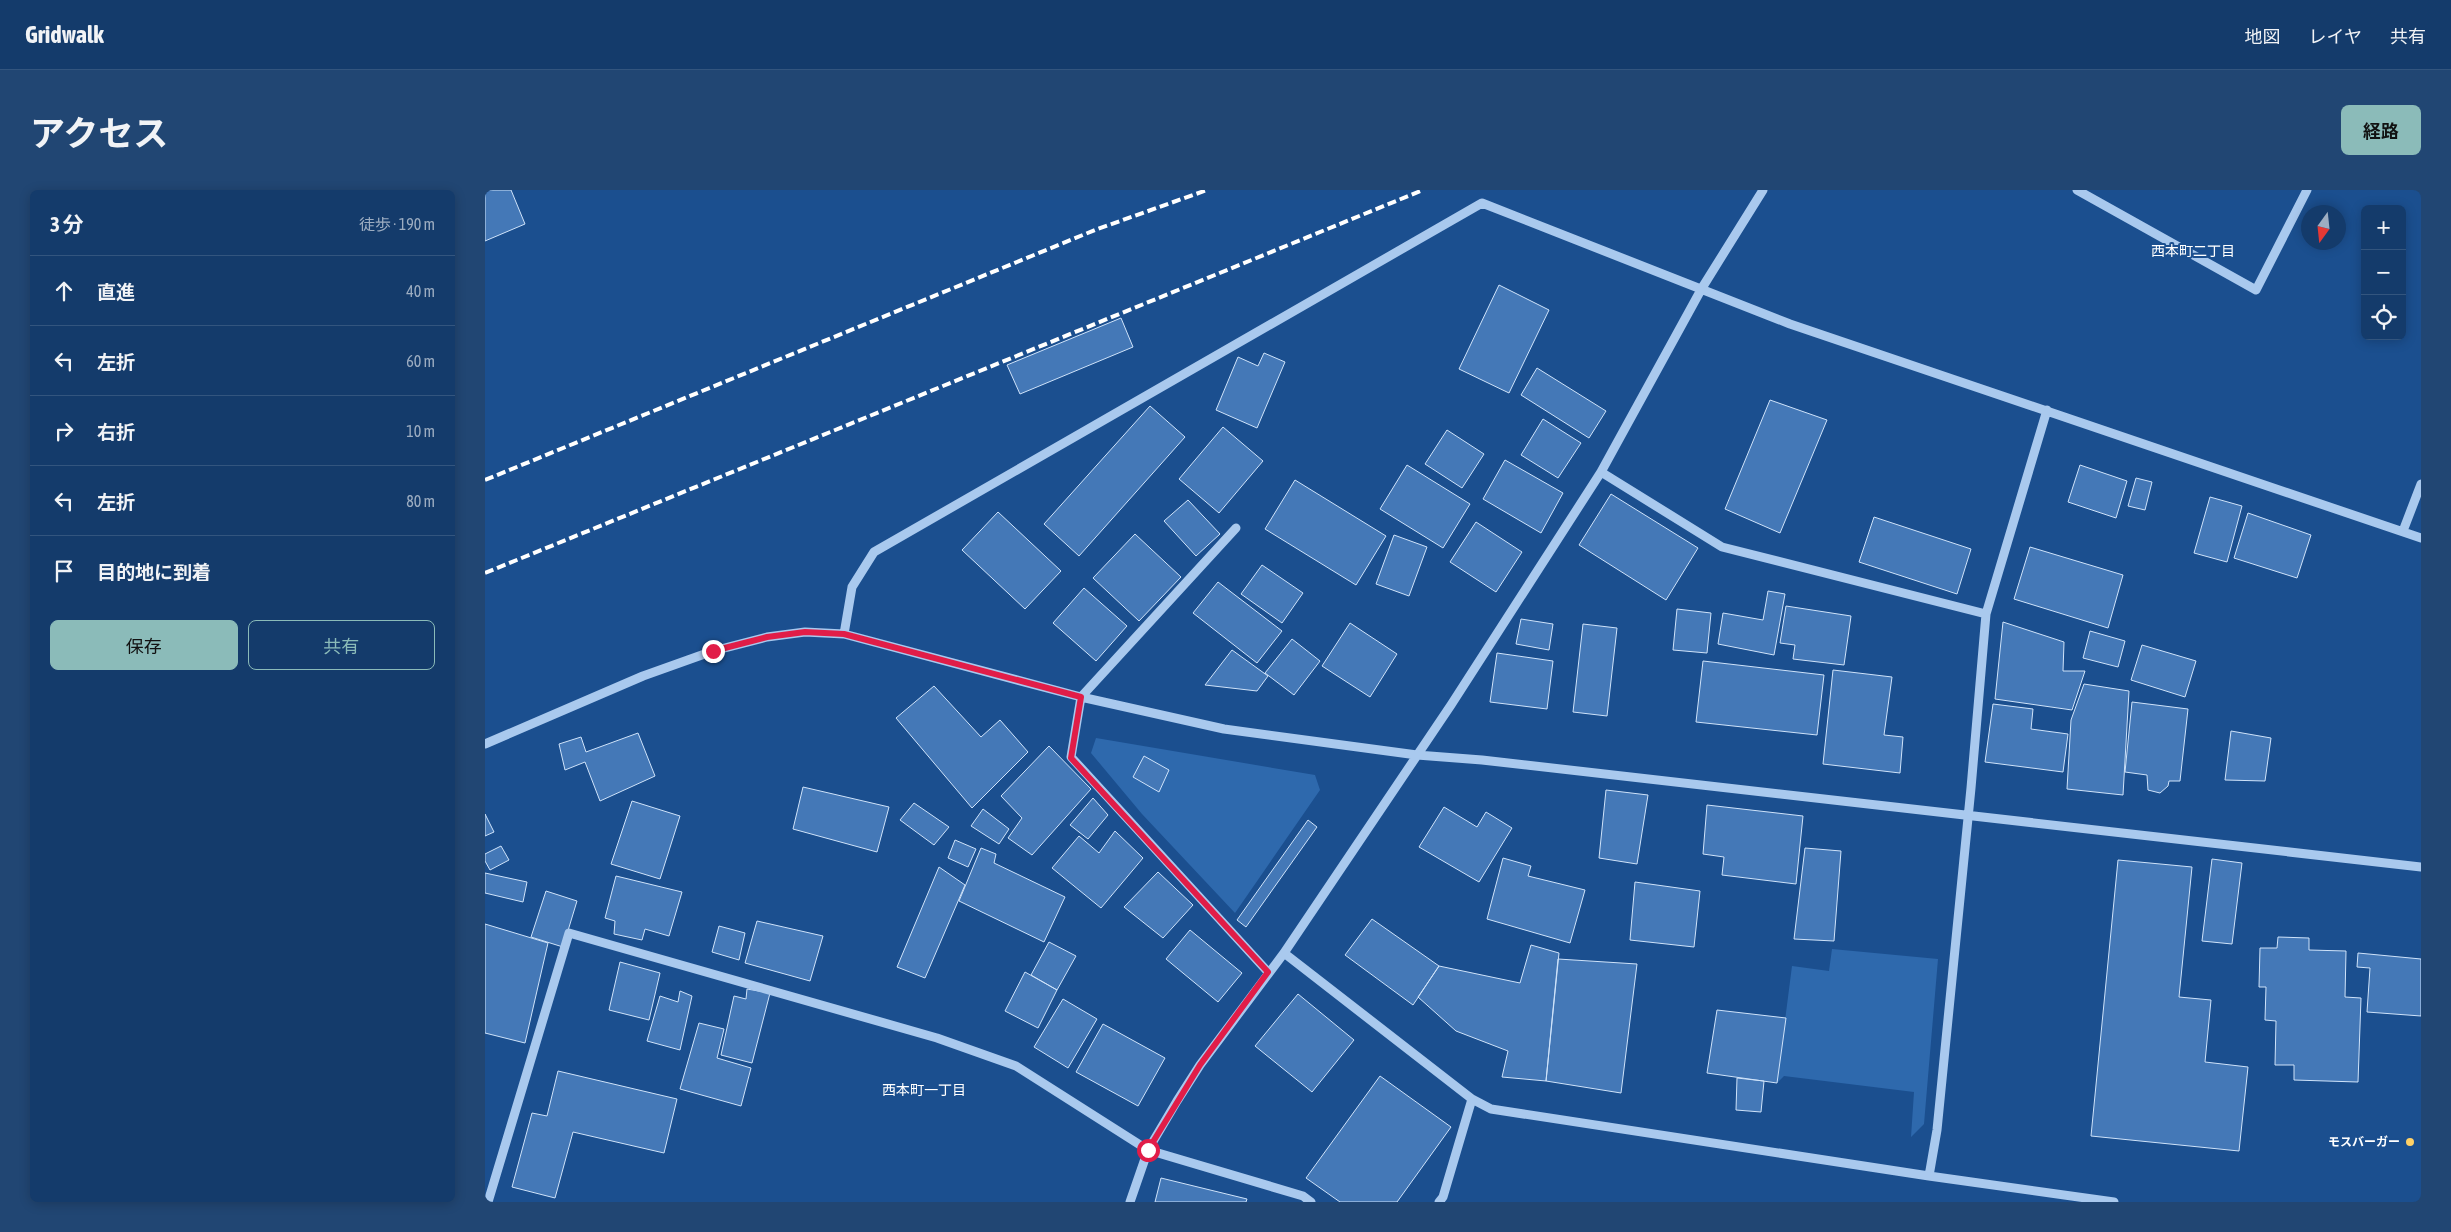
<!DOCTYPE html>
<html lang="ja">
<meta charset="utf-8">
<style>
body{margin:0;font-family:"Asap Condensed","Noto Sans JP",sans-serif;background:#214673;color:#f1f3f6}
.controls{position:absolute;right:15px;top:15px;display:grid;overflow:hidden;border-radius:8px;box-shadow:0 2px 12px #0003}
.controls button{width:45px;height:45px;display:grid;place-items:center;padding:0;border:0;border-bottom:1px solid #33557e;background:#143b6b;color:#f1f3f6;font:25px sans-serif}
.compass{position:absolute;left:1816px;top:15px;width:45px;height:45px;border-radius:50%;background:#143b6b;box-shadow:0 2px 12px #0003;rotate:195deg}
.stop{position:absolute;width:15px;height:15px;margin:-11px;border:4px solid #e11d48;border-radius:50%;background:#fff}
.stop.end{background:#e11d48;border-color:#fff;box-shadow:0 1px 5px #0008}
.list{margin:0;padding:0;list-style:none}
h2{display:flex;justify-content:space-between;align-items:center;height:65px;margin:0;padding:0 20px;font-size:21px}
h2 small{font-size:16px;font-weight:400;color:#9dadc1}
.list li{display:grid;grid-template-columns:32px 1fr auto;gap:15px;align-items:center;box-sizing:border-box;height:70px;padding:0 20px;border-top:1px solid #33557e}
.list b{display:block;font-size:19px;white-space:nowrap}
.list em{font-size:16px;font-style:normal;color:#9dadc1}
.actions{display:flex;gap:10px;padding:15px 20px}
.actions a{flex:1;padding:11px 0;border:1px solid #8bbbb9;border-radius:8px;text-align:center;font-size:18px;color:#8bbbb9}
.actions .main{background:#8bbbb9;color:#111}
.icon{flex:none;width:28px;height:28px;fill:none;stroke:currentColor;stroke-width:2;stroke-linecap:round;stroke-linejoin:round}
.map{position:relative;flex:none;width:1936px;height:1012px;overflow:hidden;border-radius:8px}
header{display:flex;align-items:center;gap:30px;box-sizing:border-box;height:70px;padding:0 25px;background:#143b6b;border-bottom:1px solid #33557e}
header strong{font-size:24px}
nav{display:flex;gap:28px;margin-inline-start:auto;font-size:18px}
.intro{display:flex;align-items:center;justify-content:space-between;box-sizing:border-box;height:120px;padding:0 30px}
h1{margin:0;font-size:35px}
.button{padding:12px 22px;border-radius:8px;background:#8bbbb9;color:#111;font-size:18px;font-weight:700}
main{display:flex;gap:30px;padding:0 30px}
aside{flex:1;background:#143b6b;border-radius:8px;box-shadow:0 2px 12px #0003}
.map>svg:first-child{display:block}
</style>
<header>
<strong>Gridwalk</strong>
<nav><a>地図</a><a>レイヤ</a><a>共有</a></nav>
</header>
<div class="intro"><h1>アクセス</h1><a class="button">経路</a></div>
<main>
<aside>
<h2>3 分<small>徒歩 · 190 m</small></h2>
<ul class="list">
<li><svg class="icon" aria-label="ahead" viewBox="0 0 24 24"><path d="M12 20V5M6 11l6-6 6 6"/></svg><div><b>直進</b></div><em>40 m</em></li>
<li><svg class="icon" aria-label="left" viewBox="0 0 24 24"><path d="M17 20v-9H6M10 6l-5 5 5 5"/></svg><div><b>左折</b></div><em>60 m</em></li>
<li><svg class="icon" aria-label="right" viewBox="0 0 24 24"><path d="M7 20v-9h11M14 6l5 5-5 5"/></svg><div><b>右折</b></div><em>10 m</em></li>
<li><svg class="icon" aria-label="left" viewBox="0 0 24 24"><path d="M17 20v-9H6M10 6l-5 5 5 5"/></svg><div><b>左折</b></div><em>80 m</em></li>
<li><svg class="icon" aria-label="arrive" viewBox="0 0 24 24"><path d="M6 21V4h12l-3 4 3 4H6"/></svg><div><b>目的地に到着</b></div></li>
</ul>
<div class="actions"><a class="main">保存</a><a>共有</a></div>
</aside>
<div class="map">
<svg width="1936" height="1012" viewBox="0 0 1936 1012">
<rect width="100%" height="100%" fill="#1b4f8f"/>
<path fill="#2e69ad" d="M611,548L830,585L835,600L750,723L657,624L606,563Z
M1347,759L1453,769L1439,934L1426,947L1429,902L1299,886L1292,893L1307,776L1344,781Z"/>
<path fill="#4478b7" stroke="#cfe3fa" d="M0,0H26L40,34L0,51Z
M1014,95L1064,120L1024,203L974,179Z
M636,128L648,157L535,204L522,175Z
M779,163L800,172L772,238L731,220L753,167L773,176Z
M1052,178L1121,221L1104,248L1036,205Z
M1285,210L1342,230L1295,343L1240,319Z
M665,216L700,247L594,366L559,334Z
M1058,229L1096,253L1073,288L1036,265Z
M738,237L778,271L734,323L694,289Z
M962,240L999,264L977,298L940,274Z
M1020,270L1078,303L1056,343L998,309Z
M922,275L985,314L958,358L895,319Z
M1595,275L1642,291L1631,328L1583,312Z
M1651,288L1667,292L1660,320L1643,316Z
M810,290L901,346L871,395L780,339Z
M1126,304L1213,358L1181,410L1094,355Z
M1725,307L1757,316L1742,372L1709,363Z
M703,310L735,344L711,366L679,331Z
M513,322L576,381L540,419L477,360Z
M1763,323L1826,345L1812,388L1749,368Z
M1389,327L1486,359L1472,404L1374,372Z
M991,332L1037,362L1011,402L965,372Z
M650,344L696,387L654,431L608,388Z
M909,345L942,357L924,406L891,394Z
M1545,357L1638,385L1623,438L1529,409Z
M777,375L818,403L797,433L756,404Z
M733,392L797,441L772,473L708,423Z
M599,398L642,436L611,471L568,433Z
M1283,401L1300,404L1289,465L1233,454L1238,423L1278,430Z
M1301,416L1366,426L1359,475L1308,469L1310,455L1295,453Z
M1192,419L1226,423L1222,463L1188,460Z
M1036,429L1068,434L1064,460L1031,454Z
M1518,432L1579,452L1578,481H1600L1587,520L1510,509Z
M865,433L912,464L885,507L837,476Z
M1098,434L1132,438L1122,526L1088,522Z
M1605,441L1640,451L1633,477L1598,468Z
M807,449L835,471L809,505L780,483Z
M1657,455L1711,471L1700,507L1646,490Z
M747,460L783,486L772,501L720,495Z
M1012,463L1068,471L1062,519L1005,512Z
M1218,471L1339,485L1332,545L1211,532Z
M1348,480L1407,487L1399,545L1418,547L1415,583L1338,574Z
M1599,494L1644,501L1638,605L1582,599L1586,530Z
M449,496L496,547L515,530L543,562L487,618L411,528Z
M1647,512L1703,519L1695,591H1684L1683,596L1675,603L1663,600L1662,585L1640,582Z
M1508,514L1548,519L1546,539L1583,544L1578,582L1500,572Z
M1746,541L1786,548L1780,591L1740,590Z
M153,543L170,586L115,611L100,572L80,580L74,554L96,547L101,562Z
M564,556L606,599L547,665L523,648L537,628L516,606Z
M659,566L684,580L674,602L648,587Z
M318,597L404,617L392,662L308,639Z
M1121,600L1163,605L1152,674L1114,668Z
M608,608L623,625L603,649L585,635Z
M147,611L195,626L175,689L126,674Z
M429,613L464,637L449,655L415,630Z
M1222,615L1318,626L1311,694L1237,685L1239,667L1218,664Z
M959,617L992,637L1001,622L1027,638L994,692L934,657Z
M498,619L524,639L514,654L486,636Z
M0,624L9,642L0,646Z
M823,630L832,637L761,737L752,730Z
M630,641L658,668L616,718L567,678L594,646L614,663Z
M470,650L491,659L483,677L463,668Z
M16,656L24,670L5,680L0,671V664Z
M496,658L511,664L509,673L580,707L559,752L474,711Z
M1320,658L1356,661L1349,751L1309,749Z
M1018,668L1046,676L1043,686L1100,700L1085,753L1002,729Z
M1727,669L1757,673L1747,754L1717,751Z
M1633,670L1707,677L1694,807L1726,810L1720,872L1763,877L1754,961L1606,946Z
M454,677L480,695L440,788L412,777Z
M673,682L708,715L678,748L639,717Z
M0,683L42,692L38,712L0,703Z
M131,686L197,702L184,746L160,739L157,750L129,744L130,731L120,728Z
M1150,692L1215,701L1209,757L1145,750Z
M61,701L92,711L78,757L46,747Z
M887,729L954,776L928,815L860,765Z
M272,731L338,746L325,791L260,773Z
M0,734L63,753L40,853L0,843Z
M234,736L260,743L254,770L227,762Z
M705,740L757,783L733,812L681,769Z
M1793,747L1824,748V760L1861,761L1860,807L1876,808L1873,892L1809,890V875H1790L1791,831L1780,830L1781,797H1774L1775,758H1792Z
M564,752L591,766L572,800L546,785Z
M1046,755L1074,763L1061,891L1017,887L1023,861L971,841L933,807L954,776L1035,793Z
M1873,763L1936,769V826L1882,822L1885,778L1872,777Z
M1073,769L1152,774L1136,903L1061,891Z
M135,772L175,783L164,830L124,820Z
M540,782L572,800L553,838L520,821Z
M262,799L285,803L267,873L236,865L249,806L261,809Z
M195,801L207,806L195,860L162,851L175,806L193,812Z
M813,804L869,850L827,902L770,856Z
M578,809L612,829L583,878L549,857Z
M1232,820L1301,828L1292,893L1222,883Z
M214,833L239,839L232,868L266,878L256,916L195,899Z
M618,834L680,868L653,916L591,882Z
M73,881L192,909L179,963L88,942L70,1008L27,997L47,923L62,926Z
M895,886L966,937L912,1012H855L821,988Z
M1252,888L1279,891L1276,922L1251,920Z
M676,988L762,1009L761,1012H670Z"/>
<g fill="none" stroke-linecap="round" stroke-linejoin="round">
<path stroke="#a9c9ee" stroke-width="9" d="M1592,0L1771,100L1822,0
M1116,282L1237,357L1501,424
M751,338L596,507L586,567L783,782
M1918,341L1936,294
M359,444L367,397L389,362L997,13L1305,134L1936,348
M0,554L158,486L228,461L282,447L320,442L359,444L596,507L739,539L932,565L997,570L1936,677
M799,763L987,909L1006,919L1444,986L1629,1012
M1444,986L1452,940L1486,598L1501,424L1562,220
M3,1012L84,743L452,848L531,876L663,960L818,1006L826,1012
M645,1012L663,960L692,911L715,875L799,763L966,515L1116,282L1217,98L1278,0
M954,1012L958,1007L987,909"/>
<path stroke="#fff" stroke-width="4" stroke-dasharray="9 4" stroke-linecap="butt" d="M0,290L610,40L722,0
M0,383L938,0"/>
</g>
<g fill="none" stroke-linecap="round" stroke-linejoin="round">
<path stroke="#e11d48" stroke-width="6" d="M228,461L282,447L320,442L359,444L596,507L586,568L783,782L715,875L663,960"/>
</g>
<circle fill="#ffd166" stroke="#1b4f8f" stroke-width="2" cx="1925" cy="952" r="5"/>
<g text-anchor="middle" stroke-width="4" stroke-linejoin="round" paint-order="stroke">
<g font-size="12" font-weight="bold" fill="#fff" stroke="#1b4f8f" text-anchor="end">
<text x="1915" y="956">モスバーガー</text>
</g>
<g font-size="14" fill="#fff" stroke="#1b4f8f">
<text x="1708" y="66">西本町二丁目</text>
<text x="439" y="905">西本町一丁目</text>
</g>
</g>
</svg>
<div class="controls">
<button>+</button>
<button>−</button>
<button><svg class="icon" aria-label="locate" viewBox="0 0 24 24"><circle cx="12" cy="12" r="6"/><path d="M12 2v4M12 18v4M2 12h4M18 12h4"/></svg></button>
</div>
<svg class="compass" viewBox="-18 -18 36 36"><path d="M0-13l5 13h-10z" fill="#e53935"/><path d="M0 13l5-13h-10z" fill="#9dadc1"/></svg>
<div class="stop" style="left:663px;top:960px"></div>
<div class="stop end" style="left:228px;top:461px"></div>
</div>
</main>
